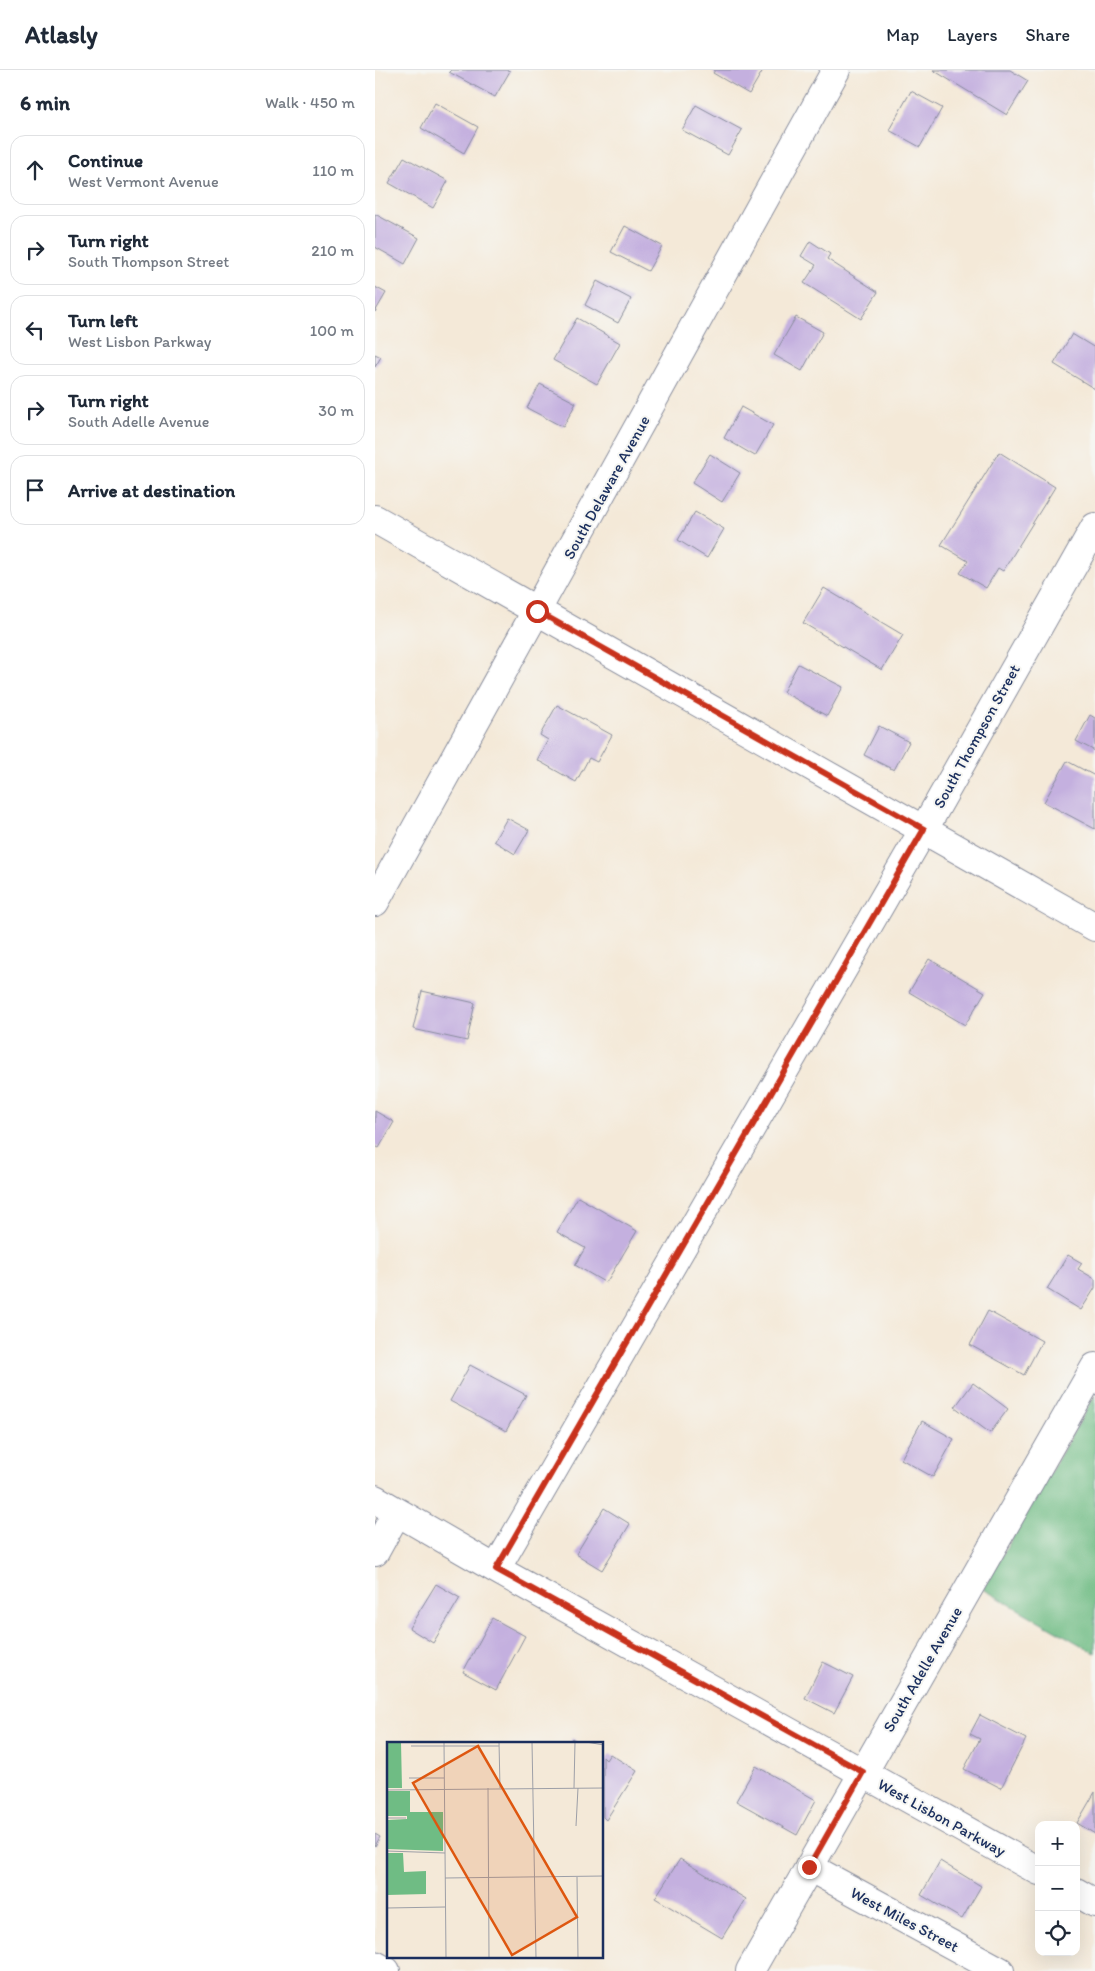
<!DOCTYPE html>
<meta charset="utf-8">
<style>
body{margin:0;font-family:Itim,sans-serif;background:#f2f2f3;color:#1f2937}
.controls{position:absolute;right:15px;bottom:15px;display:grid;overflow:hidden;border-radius:10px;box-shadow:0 5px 20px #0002}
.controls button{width:45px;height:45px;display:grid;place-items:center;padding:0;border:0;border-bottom:1px solid #e0e1e3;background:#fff;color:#1f2937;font:25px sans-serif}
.stop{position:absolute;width:15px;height:15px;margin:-11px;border:4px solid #c8321e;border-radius:50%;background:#fff}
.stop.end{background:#c8321e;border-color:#fff;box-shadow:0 1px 5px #0008}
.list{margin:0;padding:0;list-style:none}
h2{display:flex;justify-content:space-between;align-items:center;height:65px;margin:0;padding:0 20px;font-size:21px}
h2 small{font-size:16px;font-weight:400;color:#747a83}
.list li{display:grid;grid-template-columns:32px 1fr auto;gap:15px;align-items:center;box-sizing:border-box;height:70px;margin:0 10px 10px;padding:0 10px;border:1px solid #e0e1e3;border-radius:15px}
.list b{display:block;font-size:19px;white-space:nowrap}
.list p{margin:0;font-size:16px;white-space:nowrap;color:#747a83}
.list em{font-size:16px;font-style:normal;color:#747a83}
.icon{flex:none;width:28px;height:28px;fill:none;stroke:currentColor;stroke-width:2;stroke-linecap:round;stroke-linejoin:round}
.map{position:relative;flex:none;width:720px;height:1901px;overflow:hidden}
header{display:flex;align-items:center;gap:30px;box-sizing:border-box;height:70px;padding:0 25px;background:#fff;border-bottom:1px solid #e0e1e3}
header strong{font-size:24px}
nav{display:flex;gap:28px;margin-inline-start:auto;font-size:18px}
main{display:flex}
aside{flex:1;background:#fff}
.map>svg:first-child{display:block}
</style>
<header>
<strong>Atlasly</strong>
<nav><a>Map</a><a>Layers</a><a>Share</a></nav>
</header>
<main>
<aside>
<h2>6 min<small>Walk · 450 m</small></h2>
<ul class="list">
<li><svg class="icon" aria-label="ahead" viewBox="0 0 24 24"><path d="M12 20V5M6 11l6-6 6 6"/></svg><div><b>Continue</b><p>West Vermont Avenue</p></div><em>110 m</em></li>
<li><svg class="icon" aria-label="right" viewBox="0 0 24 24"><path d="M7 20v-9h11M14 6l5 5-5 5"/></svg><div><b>Turn right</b><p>South Thompson Street</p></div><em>210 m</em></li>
<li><svg class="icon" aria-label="left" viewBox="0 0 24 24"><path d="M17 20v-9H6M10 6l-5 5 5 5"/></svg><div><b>Turn left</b><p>West Lisbon Parkway</p></div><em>100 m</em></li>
<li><svg class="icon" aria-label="right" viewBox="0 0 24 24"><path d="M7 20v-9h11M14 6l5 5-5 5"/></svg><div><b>Turn right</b><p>South Adelle Avenue</p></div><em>30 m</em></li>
<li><svg class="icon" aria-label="arrive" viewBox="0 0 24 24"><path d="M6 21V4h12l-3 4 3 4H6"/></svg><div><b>Arrive at destination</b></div></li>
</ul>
</aside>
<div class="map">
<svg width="720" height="1901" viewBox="0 0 720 1901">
<rect width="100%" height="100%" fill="#f6f6f2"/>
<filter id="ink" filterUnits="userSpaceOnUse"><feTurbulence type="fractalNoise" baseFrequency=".02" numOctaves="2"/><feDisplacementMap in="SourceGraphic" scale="10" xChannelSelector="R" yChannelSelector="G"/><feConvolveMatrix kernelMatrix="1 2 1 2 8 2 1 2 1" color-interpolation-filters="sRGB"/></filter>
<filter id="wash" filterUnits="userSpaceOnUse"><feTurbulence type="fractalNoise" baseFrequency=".0096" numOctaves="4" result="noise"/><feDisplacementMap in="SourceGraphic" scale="20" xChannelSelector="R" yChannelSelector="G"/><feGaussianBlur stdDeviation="1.12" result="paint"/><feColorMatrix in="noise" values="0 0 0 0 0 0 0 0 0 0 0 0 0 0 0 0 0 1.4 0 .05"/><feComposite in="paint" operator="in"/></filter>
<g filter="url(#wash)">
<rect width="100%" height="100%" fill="#f4e9d8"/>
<path fill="#6fbc84" stroke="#457671" d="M720,1325V1583L608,1519Z"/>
<g id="blocks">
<path fill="#c4b0df" d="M76,0H132L135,1L120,27L74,2Z
M340,0H388L374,24L338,3Z
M558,0H635L653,11L632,45Z
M536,21L567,38L545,77L514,60Z
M60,33L103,57L89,83L46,58Z
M321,35L367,60L353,85L307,60Z
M29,87L73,111L58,138L14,113Z
M0,144L44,168L30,194L0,177Z
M250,156L287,176L273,201L236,182Z
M435,171L455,184L452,189L503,222L486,249L429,213L441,195L426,186Z
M222,211L256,229L243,253L210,235Z
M0,217L11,223L0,242Z
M421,247L448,262L427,301L399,285Z
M202,248L245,273L222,314L178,290Z
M697,264L720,278V319L679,294Z
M0,284L6,287L0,297Z
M165,314L201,333L188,357L152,338Z
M366,337L398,355L380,386L349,368Z
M624,382L680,417L628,501L623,498L611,518L585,503L593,491L566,475Z
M335,384L365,403L347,432L317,413Z
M320,442L349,459L332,488L303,470Z
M449,518L528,565L507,600L428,553Z
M423,594L468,617L452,646L408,622Z
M182,635L237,665L222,692L214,688L201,712L162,690L173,670L165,665Z
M715,645L720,648V681L701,671Z
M504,656L534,672L519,700L489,685Z
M692,691L720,706V759L669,732Z
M132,748L154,760L140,784L119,771Z
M554,889L610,922L590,955L534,922Z
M47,921L100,933L92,971L38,959Z
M0,1041L19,1052L4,1078L0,1076Z
M203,1127L262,1161L231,1213L200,1195L210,1178L182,1162Z
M693,1185L707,1193L703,1199L720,1209V1218L706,1240L672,1219Z
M613,1241L667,1271L649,1305L595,1275Z
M95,1295L151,1325L131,1361L75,1331Z
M598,1313L633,1339L615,1363L580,1337Z
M547,1351L579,1369L558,1407L526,1389Z
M229,1438L255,1454L227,1500L201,1484Z
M61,1514L85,1528L58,1573L34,1558Z
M117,1548L150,1566L121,1620L88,1602Z
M448,1592L478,1607L459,1643L430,1628Z
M605,1645L651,1669L626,1718L589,1699L605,1669L595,1664Z
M197,1668L205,1674H194Z
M235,1684L262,1701L231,1750L228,1747V1687L231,1690Z
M381,1696L441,1730L422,1765L361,1731Z
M720,1722V1764L702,1753Z
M0,1764L5,1767L0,1776Z
M305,1789L371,1829L347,1868L280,1828Z
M565,1791L606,1816L587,1849L546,1825Z"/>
</g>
</g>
<g filter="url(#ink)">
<use href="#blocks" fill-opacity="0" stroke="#888c9b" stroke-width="1"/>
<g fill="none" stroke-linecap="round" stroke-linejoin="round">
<g stroke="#888c9b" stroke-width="30">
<path id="minor" d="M0,449L720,857
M0,832L461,0
M0,1429L121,1499L664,1801
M0,1482L22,1442
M121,1499L549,759L720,457
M434,1797L625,1901
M701,1822L720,1833
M0,1895L11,1901
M375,1901L720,1297"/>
</g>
<use href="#minor" stroke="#fff" stroke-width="28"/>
</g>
</g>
<g fill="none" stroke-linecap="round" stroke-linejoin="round" filter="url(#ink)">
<path stroke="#c8321e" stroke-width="6" d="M162,541L549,759L121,1499L488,1702L434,1797"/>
</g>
<g text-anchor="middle" stroke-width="4" stroke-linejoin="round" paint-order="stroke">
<g font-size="16" fill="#1b2f5e" stroke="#f6f6f2">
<text transform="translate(231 417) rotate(-61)" y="6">South Delaware Avenue</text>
<text transform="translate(601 666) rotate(-61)" y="6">South Thompson Street</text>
<text transform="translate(547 1599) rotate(-60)" y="6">South Adelle Avenue</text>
<text transform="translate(567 1747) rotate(29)" y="6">West Lisbon Parkway</text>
<text transform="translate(530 1849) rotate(28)" y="6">West Miles Street</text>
</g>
</g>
<g transform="translate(12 1672)">
<rect width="216" height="216" fill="#f4e9d8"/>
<path d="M0,0H14L15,46H0ZM0,49H23V70H56V109L0,107V78L20,77V74H0ZM0,111H16L17,130L39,129V152L0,153Z" fill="#6fbc84"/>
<path fill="none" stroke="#9d9fa7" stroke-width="1" d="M57,0L59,216M112,0L113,46M145,0L149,216M199,0L217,3M24,4H112M22,36H57M101,46L102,216M187,46L188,0M0,48L217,46M0,76H19M189,84L191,46M0,109L58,111M190,135L191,216M58,136L217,134M0,166L58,165"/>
<path fill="#de5710" fill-opacity="0.15" stroke="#de5710" stroke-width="2.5" d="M91,4L190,175L125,213L26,41Z"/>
<rect width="216" height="216" fill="none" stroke="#1b2f5e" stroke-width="2.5"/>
</g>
</svg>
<div class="controls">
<button>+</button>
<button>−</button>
<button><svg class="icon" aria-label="locate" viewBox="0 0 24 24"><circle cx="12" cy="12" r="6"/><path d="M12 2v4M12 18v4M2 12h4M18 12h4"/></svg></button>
</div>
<div class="stop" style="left:162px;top:541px"></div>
<div class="stop end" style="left:434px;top:1797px"></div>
</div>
</main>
